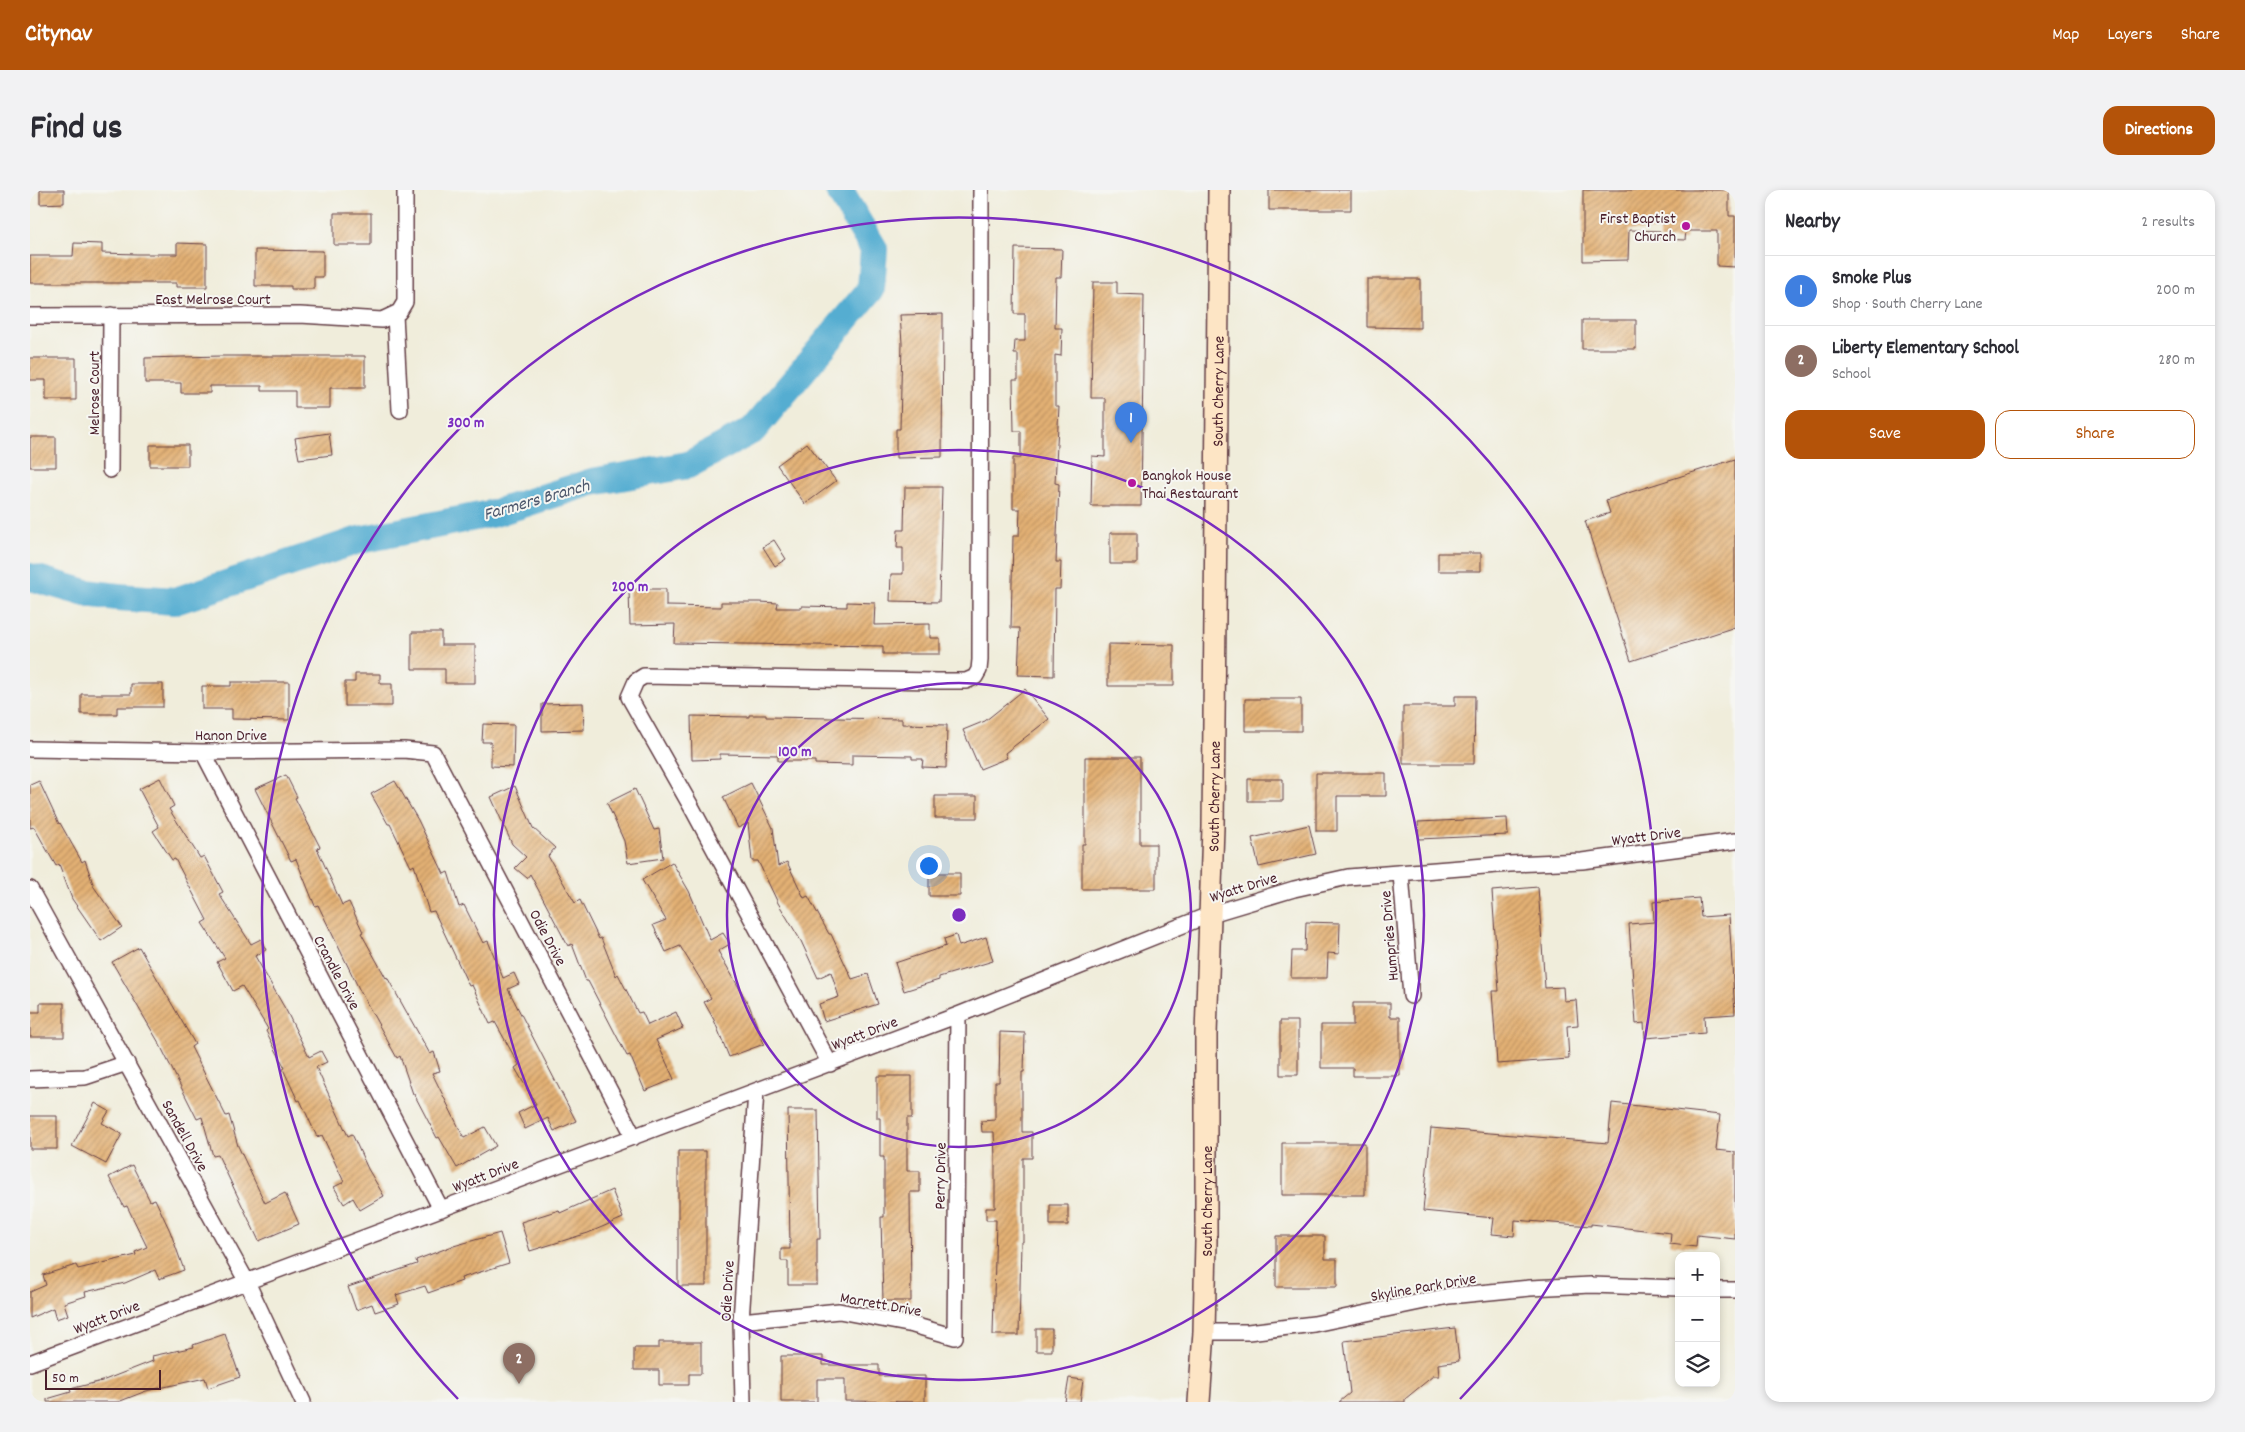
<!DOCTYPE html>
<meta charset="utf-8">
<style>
body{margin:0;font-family:Dekko,sans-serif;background:#f2f2f3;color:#2b2b33}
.controls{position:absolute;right:15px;bottom:15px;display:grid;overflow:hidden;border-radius:10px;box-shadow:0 2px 8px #0003}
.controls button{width:45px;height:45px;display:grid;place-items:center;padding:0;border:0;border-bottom:1px solid #e1e1e2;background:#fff;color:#2b2b33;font:25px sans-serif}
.scale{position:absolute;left:15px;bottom:12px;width:116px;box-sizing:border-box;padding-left:5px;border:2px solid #4a1f2b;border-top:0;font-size:14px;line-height:18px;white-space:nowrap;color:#4a1f2b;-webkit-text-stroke:4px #f6f6f2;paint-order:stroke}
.you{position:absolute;left:898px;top:675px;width:18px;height:18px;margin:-12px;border:4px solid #fff;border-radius:50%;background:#1a73e8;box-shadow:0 0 0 8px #1a73e833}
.badge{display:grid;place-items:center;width:32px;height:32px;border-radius:50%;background:#b45309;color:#fff;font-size:16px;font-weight:700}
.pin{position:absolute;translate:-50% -41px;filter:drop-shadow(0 1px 2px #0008)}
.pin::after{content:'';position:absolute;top:26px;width:18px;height:15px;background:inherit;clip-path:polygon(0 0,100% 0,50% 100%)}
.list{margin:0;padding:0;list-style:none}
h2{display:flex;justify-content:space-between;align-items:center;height:65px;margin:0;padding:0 20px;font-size:21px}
h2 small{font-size:16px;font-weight:400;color:#7c7c81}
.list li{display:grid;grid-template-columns:32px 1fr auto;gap:15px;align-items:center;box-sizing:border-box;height:70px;padding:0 20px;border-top:1px solid #e1e1e2}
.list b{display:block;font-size:19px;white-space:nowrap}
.list p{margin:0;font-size:16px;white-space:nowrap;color:#7c7c81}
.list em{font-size:16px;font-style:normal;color:#7c7c81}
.actions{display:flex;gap:10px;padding:15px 20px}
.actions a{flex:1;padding:11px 0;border:1px solid #b45309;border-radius:15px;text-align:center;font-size:18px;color:#b45309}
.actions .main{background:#b45309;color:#fff}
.icon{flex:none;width:28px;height:28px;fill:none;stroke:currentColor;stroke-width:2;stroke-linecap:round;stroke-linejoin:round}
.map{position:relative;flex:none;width:1705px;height:1212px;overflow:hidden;border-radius:15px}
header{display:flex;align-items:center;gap:30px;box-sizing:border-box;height:70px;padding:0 25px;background:#b45309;color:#fff}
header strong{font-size:24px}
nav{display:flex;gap:28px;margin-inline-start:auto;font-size:18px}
.intro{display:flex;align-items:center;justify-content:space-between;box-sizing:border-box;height:120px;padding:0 30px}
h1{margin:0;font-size:35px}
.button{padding:12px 22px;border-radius:15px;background:#b45309;color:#fff;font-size:18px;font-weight:700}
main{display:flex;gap:30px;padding:0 30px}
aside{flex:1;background:#fff;border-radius:15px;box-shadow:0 2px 8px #0003}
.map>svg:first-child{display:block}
</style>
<header>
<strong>Citynav</strong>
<nav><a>Map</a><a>Layers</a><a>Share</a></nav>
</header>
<div class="intro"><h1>Find us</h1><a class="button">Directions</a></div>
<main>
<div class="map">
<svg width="1705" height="1212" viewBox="0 0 1705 1212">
<defs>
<pattern id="building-hatch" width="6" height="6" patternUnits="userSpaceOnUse" patternTransform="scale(1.25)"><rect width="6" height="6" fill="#e3b174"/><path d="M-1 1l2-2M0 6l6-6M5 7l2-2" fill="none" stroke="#ba8f5f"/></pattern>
</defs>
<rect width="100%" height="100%" fill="#f6f6f2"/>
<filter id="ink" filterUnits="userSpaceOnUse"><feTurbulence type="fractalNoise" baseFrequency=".02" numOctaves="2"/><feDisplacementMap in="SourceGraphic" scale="10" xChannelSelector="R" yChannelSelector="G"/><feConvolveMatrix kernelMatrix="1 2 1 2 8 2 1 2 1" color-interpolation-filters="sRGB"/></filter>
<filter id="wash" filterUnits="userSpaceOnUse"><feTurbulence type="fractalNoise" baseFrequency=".0096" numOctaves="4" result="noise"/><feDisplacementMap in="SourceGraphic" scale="20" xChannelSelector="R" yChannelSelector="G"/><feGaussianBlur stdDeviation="1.12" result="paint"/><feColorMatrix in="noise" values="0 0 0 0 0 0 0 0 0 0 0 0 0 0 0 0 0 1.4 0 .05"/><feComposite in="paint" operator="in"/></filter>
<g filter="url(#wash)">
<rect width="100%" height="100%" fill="#f0eddb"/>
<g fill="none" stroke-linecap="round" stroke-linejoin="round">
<path stroke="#54add1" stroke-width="28" d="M0,387L56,403L88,407L145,411L329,350L465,323L562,292L658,275L723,240L841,99L844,59L809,0"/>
</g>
<g id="blocks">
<path fill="url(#building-hatch)" d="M10,0H34V13L10,14Z
M1239,0H1321V20H1239Z
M1553,0H1699V26H1705V77L1687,76V41H1656L1655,50L1630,49V41L1599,40L1598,70L1553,71Z
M304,23H341V55H304Z
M44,53L72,54V63L107,64H147V53L177,54V97H146V93H0V66H43Z
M985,58L1032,59L1031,87H1026L1025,138H1032L1031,166L1025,165V216H1029L1025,293L1029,294L1026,372H1031L1030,399H1025L1024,486L988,485L990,438H981L983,346H989L990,319H983V268H991V241H984L983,190H988V164H984L985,151H995V124H984Z
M225,60L293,61V87H284V99H261V96H225Z
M1337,89H1390V138L1337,137Z
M1063,92H1087V104L1114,105L1111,316H1061L1062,266L1075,267V208H1061Z
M913,124L912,267L866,268V239H870L872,153L870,125Z
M1552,130H1606V159H1552Z
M190,166H335V198H300V218H265V201H232V196H180V203H151V193H115V168Z
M0,168H46V210H16V190H0Z
M299,243L302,265L269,269L265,248Z
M0,247H26V277H0Z
M777,253L806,291L775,314L747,275Z
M120,255H158V276H120Z
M1705,269V437L1601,471L1555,331L1580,323L1576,310Z
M875,297H912L909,412L860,411L861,384H873V358H867L868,340H874Z
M1080,343H1107V374H1080Z
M744,350L756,369L745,376L733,357Z
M1408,363H1451V381H1408Z
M599,399H636V416L691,417V412H730L748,413L747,418H772V416L817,417V412L845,413L844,435L900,434V448H910V464H853V456L644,453L645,434L600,435Z
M382,442H411V455H445V493H415V479H382Z
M1078,454L1144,455V496H1078Z
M325,484H350V494H362V516H315V492H325Z
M201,492H259V530L202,529V519H172V496H201Z
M101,494H133V517H87V524H51V504H101Z
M995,499L1019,529L975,563L977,568L950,579L933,540L955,531Z
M1425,506H1445L1444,574H1373V516H1425Z
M1215,509H1271V541H1215Z
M553,513L554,540L512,541V514Z
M719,525H736V527L872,529V534L917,535L916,578L892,577L893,569H882V566L822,565V575L785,574V571H748V565L690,564V569L662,570L661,526L719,527Z
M453,534L484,535L483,577L461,576V552H452Z
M1055,567H1110V654H1126V699H1052V654H1055Z
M1286,583H1356V606H1307V641H1286Z
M256,585L267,607L265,608L290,657L287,658L312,715L319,712L333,742L331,743L356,788L357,787L400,864L404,862L410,881L402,883L434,948L455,937L466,956L427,978L409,947L407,948L384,904H383L370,866L367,868L330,801L288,715L285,716L266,669L261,671L225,599Z
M130,588L144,616L139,619L170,668L174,666L193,702L189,704L221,754L231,749L236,760L225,766L257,822L279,867L291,861L297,872L286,877L318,946L322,944L338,979L354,1006L330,1020L323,1008L314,1014L304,997L314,992L292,945L287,947L270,910L268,911L253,879L255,878L236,841L238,839L212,796L203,801L187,772L195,768L172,733L177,730L145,669L142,670L123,641L129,637L109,599Z
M1218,589H1253V611H1218Z
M9,591L29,634L30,633L52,672L55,670L64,697L92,737L71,751L42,709L29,674L26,676L4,637L0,638V595Z
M365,591L388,630L414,684L418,682L429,717L434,715L453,753L458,751L473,788L484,783L489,794L478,799L546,931L524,941L518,928L495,939L488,923L506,914L485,878L489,875L465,832L460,834L442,795L439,796L404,721L399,722L384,675L381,677L360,634H358L341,604Z
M721,593L743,638L748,676L757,672L774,708L778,706L799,744H801L822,789L838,784L848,814L794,831L789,814L809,807L801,782L788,788L771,751L748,713L728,671H722L718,633L708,638L693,607Z
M485,596L503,638L525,658L518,666L545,713L550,710L569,749L571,748L586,786L588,784L608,823L612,822L618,835L646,822L653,838L626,850L644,889L615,901L600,865L597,866L558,791H556L542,754L538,756L500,684L497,688L485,678L496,667L482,654L461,607Z
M605,599L624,640L629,639L633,668L598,673L594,651L577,613Z
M905,606H947V628H905Z
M1477,628L1478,645L1389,649L1388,632Z
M1279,635L1286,664L1229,677L1222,648Z
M642,672L659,701L680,750L693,743L700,754L688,761L719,815L734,854L699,867L684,830L674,812L681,808L669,787L650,756L636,762L623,735L636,730L612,690Z
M899,683H930V706H899Z
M1508,697L1515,798L1533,797L1534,811L1546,810L1548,835L1537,836L1539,869L1467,874L1462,801H1469L1462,701Z
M1669,708L1671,727L1699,725L1705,824L1674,826L1675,843L1615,848L1614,833L1606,834L1599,734L1624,732L1623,712Z
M1276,732L1310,733L1309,764L1298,763L1297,788H1261L1262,761H1275Z
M926,745L929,756L956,747L963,771L909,787V790L874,801L865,773L916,756L914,749Z
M109,757L165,854L161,857L196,926L199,925L208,956L235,1013L255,1003L269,1034L229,1051L188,965L183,966L172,927L167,929L129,853L82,772Z
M10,813H34V847H0V822H10Z
M1323,813H1360V827H1370V886H1323V878H1291V835H1323Z
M1250,831H1268V885H1250Z
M970,842L995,843L994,882H992V942H1002V968H993V1052H991L989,1145H963L966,1030H956V1018H965V968L964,942H952L951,931L965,930V892H969Z
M847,886H882V928H877V981H890V1002H880L881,1111H853L851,1027H854V967H850V928H847Z
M65,913L79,921L72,933L92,944L76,974L42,956Z
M1582,913L1690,925L1686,960L1705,962V1049L1667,1045L1666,1057L1640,1054L1641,1043L1561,1034V1036L1485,1030L1484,1046L1462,1044L1464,1028L1393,1021L1401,938L1578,953Z
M758,920H788L790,1049H787V1095H758V1071H751V1059H760Z
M0,926H27V959H0Z
M1252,953H1335V1005H1252Z
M648,961H676V1096H648Z
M102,975L120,1011L125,1009L140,1041L154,1080L129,1089L125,1080L95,1093L55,1102L56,1106L34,1113L38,1125L26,1129L23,1118L0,1128V1102L16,1095L13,1085L46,1075L48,1079L106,1065L105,1062L117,1057L97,1016L94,1017L79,987Z
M582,1000L593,1028L558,1043L500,1061L491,1032L529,1020L530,1023Z
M1020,1015H1038V1035H1020Z
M470,1043L479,1073L431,1088L432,1091L398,1103L395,1096L366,1105L369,1114L345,1122L342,1114L326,1120L318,1097L387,1074L386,1070L420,1057Z
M1246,1046H1295V1069H1307V1097H1246Z
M1425,1138L1429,1171L1408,1174L1409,1186H1403L1375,1209V1212H1309L1320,1203L1314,1151Z
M1006,1139H1022V1161H1006Z
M195,1144L210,1187L178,1198L175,1188L116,1201L88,1212H17V1209L41,1202L40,1199L72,1191L123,1171L122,1166L164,1157L163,1155Z
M629,1152H671V1184H659V1195H629V1180H604V1158H629Z
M751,1166H793V1175H849V1186H895V1212L815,1211V1189H787V1212H751Z
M1039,1188L1053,1190L1050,1212H1035Z"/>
</g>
</g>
<g filter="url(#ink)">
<use href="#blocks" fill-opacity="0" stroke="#633e45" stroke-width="1"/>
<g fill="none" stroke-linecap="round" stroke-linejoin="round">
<g stroke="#633e45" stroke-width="18">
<path id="street" d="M365,125L370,220
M0,126L270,125L352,130L369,122L375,112V0
M80,280L81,125
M0,559L173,562L374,560L403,563L604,947
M173,562L411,1019
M1371,684L1381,806
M0,699L217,1092L273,1212
M800,874L662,618L599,507L606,491L614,486L907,491H936L945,487L949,480L950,470L951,0
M0,889L55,887L97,873
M1686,1100H1705
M711,1131L809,1121L883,1135L925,1147L928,825
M1174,1142H1218L1284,1134L1419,1106L1500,1098L1561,1095L1649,1098
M0,1173L928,825L1181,724L1264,699L1318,687L1480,674L1552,671L1705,651
M713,1212L711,1131L726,901"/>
</g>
<g stroke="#633e45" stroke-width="24">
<g id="secondary">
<path id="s1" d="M1169,1212L1174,1142L1176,1051V845L1183,637L1189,0"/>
</g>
</g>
<use href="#street" stroke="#fff" stroke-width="15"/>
<use href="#secondary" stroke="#fde5c5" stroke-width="21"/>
</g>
</g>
<g fill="none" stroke="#7b2cbf" stroke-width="2.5">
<circle cx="929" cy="725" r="232"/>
<circle cx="929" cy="725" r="465"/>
<path d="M428 1209A697 697 0 1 1 1430 1209"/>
</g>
<g fill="#b5179e" stroke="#f6f6f2" stroke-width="2">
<circle cx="1656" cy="36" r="5"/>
<circle cx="1102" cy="293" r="5"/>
</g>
<g text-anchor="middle" stroke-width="4" stroke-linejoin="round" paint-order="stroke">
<g font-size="16" fill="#4a1f2b" stroke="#f6f6f2" text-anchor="end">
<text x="1646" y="33">First Baptist<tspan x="1646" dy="18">Church</tspan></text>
<text x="1112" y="290" text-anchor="start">Bangkok House<tspan x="1112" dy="18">Thai Restaurant</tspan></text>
</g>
<g font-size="16" fill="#4a1f2b" stroke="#f6f6f2">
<text x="183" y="114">East Melrose Court</text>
<text dy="6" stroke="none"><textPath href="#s1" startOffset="1011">South Cherry Lane</textPath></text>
<text transform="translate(63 203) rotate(-90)" y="6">Melrose Court</text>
<text x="201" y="550">Hanon Drive</text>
<text dy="6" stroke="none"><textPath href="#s1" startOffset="606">South Cherry Lane</textPath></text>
<text transform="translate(1616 645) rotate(-7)" y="6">Wyatt Drive</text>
<text transform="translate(1213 696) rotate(-17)" y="6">Wyatt Drive</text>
<text transform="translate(1358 746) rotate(-95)" y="6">Humpries Drive</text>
<text transform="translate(519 747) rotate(62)" y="6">Odie Drive</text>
<text transform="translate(308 782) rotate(62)" y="6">Crandle Drive</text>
<text transform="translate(834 842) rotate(-21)" y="6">Wyatt Drive</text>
<text transform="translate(156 945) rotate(61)" y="6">Sandell Drive</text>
<text transform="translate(455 984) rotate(-21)" y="6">Wyatt Drive</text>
<text transform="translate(909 986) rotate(-89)" y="6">Perry Drive</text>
<text dy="6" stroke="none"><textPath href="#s1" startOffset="201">South Cherry Lane</textPath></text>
<text transform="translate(1393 1096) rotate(-10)" y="6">Skyline Park Drive</text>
<text transform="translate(696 1101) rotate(-87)" y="6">Odie Drive</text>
<text transform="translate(851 1113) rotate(10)" y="6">Marrett Drive</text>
<text transform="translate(76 1126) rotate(-21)" y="6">Wyatt Drive</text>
</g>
<g font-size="18" font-style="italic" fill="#4e586d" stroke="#f6f6f2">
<text transform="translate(506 309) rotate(-16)" y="6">Farmers Branch</text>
</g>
</g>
<circle cx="929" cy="725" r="8" fill="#7b2cbf" stroke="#f6f6f2" stroke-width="2.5"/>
<g font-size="15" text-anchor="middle" font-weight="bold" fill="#7b2cbf" stroke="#f6f6f2" stroke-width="4" stroke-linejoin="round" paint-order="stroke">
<text x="436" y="237">300 m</text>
<text x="600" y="401">200 m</text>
<text x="765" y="566">100 m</text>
</g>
</svg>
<div class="controls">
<button>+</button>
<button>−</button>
<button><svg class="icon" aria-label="layers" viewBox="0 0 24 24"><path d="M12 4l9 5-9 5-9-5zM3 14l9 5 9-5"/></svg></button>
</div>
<div class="scale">50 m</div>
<div class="you"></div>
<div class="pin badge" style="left:1101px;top:253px;background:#3f7fe0">1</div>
<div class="pin badge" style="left:489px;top:1194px;background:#8d6e63">2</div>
</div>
<aside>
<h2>Nearby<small>2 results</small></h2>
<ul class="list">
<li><span class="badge" style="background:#3f7fe0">1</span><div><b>Smoke Plus</b><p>Shop · South Cherry Lane</p></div><em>200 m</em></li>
<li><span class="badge" style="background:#8d6e63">2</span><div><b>Liberty Elementary School</b><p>School</p></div><em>280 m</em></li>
</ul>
<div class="actions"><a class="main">Save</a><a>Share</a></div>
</aside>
</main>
